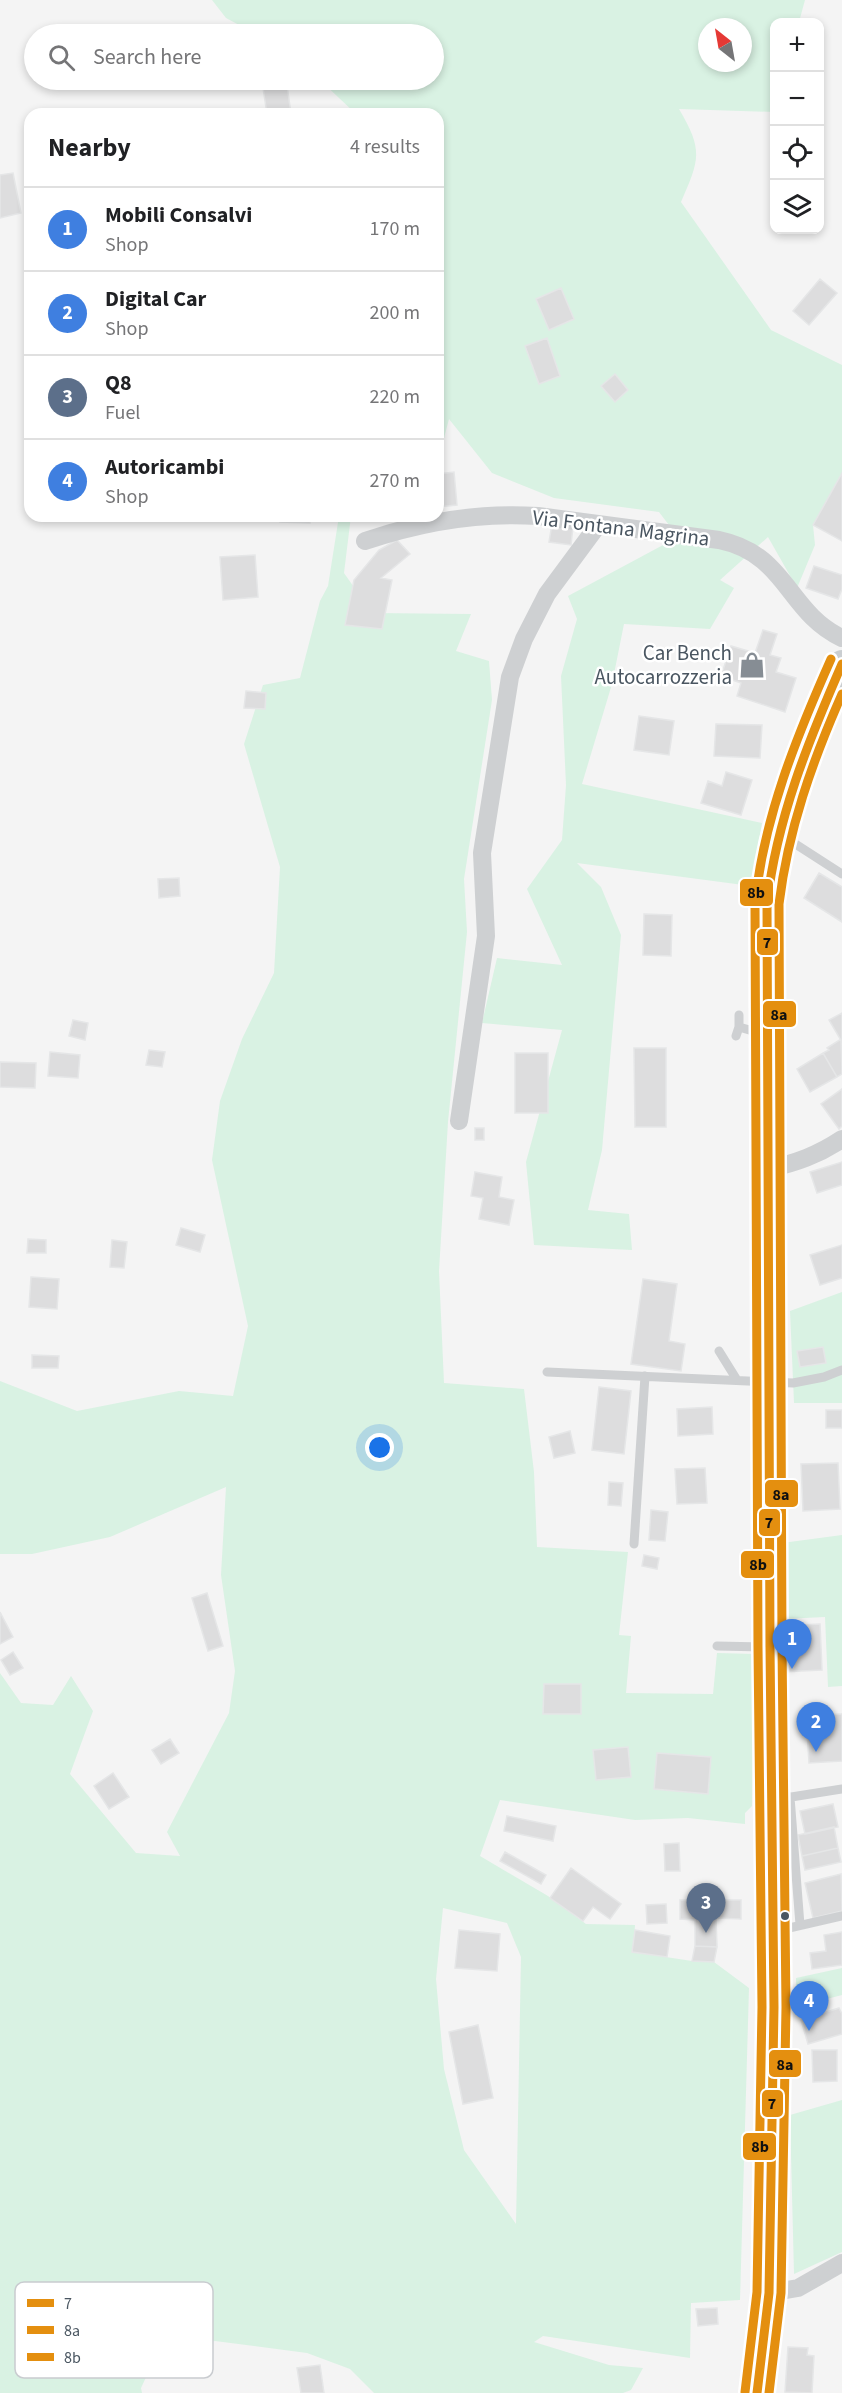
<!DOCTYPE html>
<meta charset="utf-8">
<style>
body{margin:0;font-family:"Source Sans 3",sans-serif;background:#f6f6f6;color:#202124}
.controls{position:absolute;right:18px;top:18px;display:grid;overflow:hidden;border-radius:12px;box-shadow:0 3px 9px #0003}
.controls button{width:54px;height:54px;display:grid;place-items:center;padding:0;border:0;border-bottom:2px solid #e0e0e0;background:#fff;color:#202124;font:30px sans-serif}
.compass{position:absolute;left:698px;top:18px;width:54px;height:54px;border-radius:50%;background:#fff;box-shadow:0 3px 9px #0003;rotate:329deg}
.you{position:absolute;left:380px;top:1448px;width:21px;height:21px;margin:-15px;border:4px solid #fff;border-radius:50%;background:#1a73e8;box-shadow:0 0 0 9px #1a73e833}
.badge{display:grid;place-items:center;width:39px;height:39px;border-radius:50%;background:#868d94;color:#fff;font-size:20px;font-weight:700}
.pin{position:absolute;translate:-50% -50px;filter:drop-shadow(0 2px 3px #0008)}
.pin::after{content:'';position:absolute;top:32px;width:21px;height:18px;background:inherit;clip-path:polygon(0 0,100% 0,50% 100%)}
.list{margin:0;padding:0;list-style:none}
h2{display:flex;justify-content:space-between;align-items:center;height:78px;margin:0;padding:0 24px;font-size:26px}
h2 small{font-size:20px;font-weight:400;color:#757577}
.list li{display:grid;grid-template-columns:39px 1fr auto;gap:18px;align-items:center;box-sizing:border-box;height:84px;padding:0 24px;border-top:2px solid #e0e0e0}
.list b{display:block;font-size:22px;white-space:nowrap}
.list p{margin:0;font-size:20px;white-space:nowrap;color:#757577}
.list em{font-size:20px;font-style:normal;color:#757577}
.icon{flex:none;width:33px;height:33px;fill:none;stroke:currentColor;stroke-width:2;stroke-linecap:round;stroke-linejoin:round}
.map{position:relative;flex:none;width:842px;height:2393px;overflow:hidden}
.search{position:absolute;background:#fff;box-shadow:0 3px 9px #0003;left:24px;top:24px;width:420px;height:66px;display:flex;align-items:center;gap:15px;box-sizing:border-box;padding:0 21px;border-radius:33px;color:#757577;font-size:22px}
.panel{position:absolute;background:#fff;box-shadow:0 3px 9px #0003;left:24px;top:108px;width:420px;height:414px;border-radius:18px}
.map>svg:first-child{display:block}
</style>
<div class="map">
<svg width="842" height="2393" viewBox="0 0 842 2393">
<rect width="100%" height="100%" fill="#f4f4f4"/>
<path fill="#d9f2e3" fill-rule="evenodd" d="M212,0H805L799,22H774V112L679,109C704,151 699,160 681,202L771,330L842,365V473L813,525L815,545L797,588L768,537L720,580L734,588L710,629L624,624L612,684L582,784L762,823L751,886L577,863L601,887L621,935L602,1150L588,1210L629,1214L632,1250L534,1245L526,1162L562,1030L482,1023L497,958L562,965L527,889L562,840L566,785L561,676L577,619L568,596L678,537L659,512L554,498L492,473L449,419L438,461V114H356L320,80H434V34H256L226,18ZM707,27H743V63H707Z
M339,516H351L344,573L372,613L471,614L456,651L489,661L492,700L464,879L467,932L448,1122L439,1271L444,1383L524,1389L534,1472L537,1547L628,1552L619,1635L631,1636L626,1693L713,1694L717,1653L755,1654L752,1806L745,1813V1824L688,1818L635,1820L500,1800L480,1856L548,1896L586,1924L635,1925L633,1952L692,1961L714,1962L749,1988L740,2300L691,2303L690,2358L543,2336L534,2342L609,2365L643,2368L631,2390L623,2393H374L350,2369L307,2353L215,2341L173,2348L148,2373L141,2388L142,2393H0V1673L21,1703L53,1705L71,1676L93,1711L70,1774L136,1853L180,1856L167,1832L229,1713L235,1671L221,1575L226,1487L110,1537L32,1554H0V1381L77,1411L179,1391L233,1396L248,1326L212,1160L220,1101L242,1039L274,973L280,867L244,744L263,685L300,678L320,601L328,586ZM443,1908L507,1923L521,1957L516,2224L464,2150L444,2069L436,1979Z
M842,1292V1403H794L790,1311Z
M842,1535V1686L828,1687L825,1617L784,1619L782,1543Z
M842,1968V1995L796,2007V1978Z
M842,2100V2252L794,2274L790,2115Z"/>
<path fill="#ddddde" stroke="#e5e6e7" stroke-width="1.5" d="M287,85L291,114H267L263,88Z
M13,173L21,213L0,218V175Z
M820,279L837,293L809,325L793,311Z
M561,288L574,319L549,330L536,299Z
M547,338L560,376L539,384L525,346Z
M615,374L628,390L615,402L601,386Z
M454,472L457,505L438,507V474Z
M842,473V541L813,525Z
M280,516H310V523L280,522Z
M552,524L573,527L571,545L549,542Z
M397,540L410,554L381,578L392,580L382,629L345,625L354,580L379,550Z
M255,555L258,597L223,600L220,557Z
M814,566L842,575V589L838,599L806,588Z
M763,630L777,634L770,655L781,658L776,672L796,678L785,712L737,696L741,683L721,676L731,646L755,653Z
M246,691L266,693L265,709L244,708Z
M639,716L674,721L669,755L634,750Z
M716,724L762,725L760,758L714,756Z
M726,772L752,780L741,815L701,803L708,781L722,786Z
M819,873L842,887V922L804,898Z
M179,878L180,896L159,898L158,879Z
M644,914L672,915L671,956L643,955Z
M842,1013V1042L829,1020Z
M73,1020L88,1023L85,1040L69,1036Z
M841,1039L842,1074L837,1077L823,1053L829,1050L827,1048Z
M634,1048H666V1127H635Z
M149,1050L165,1052L162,1067L146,1065Z
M50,1052L80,1055L78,1078L48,1076Z
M515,1053H548V1113H515Z
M823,1053L837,1077L810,1092L797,1069Z
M0,1062L36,1063L35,1088L0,1087Z
M842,1089V1126L839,1129L821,1104Z
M475,1128H484V1140H475Z
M842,1162V1185L817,1193L810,1172Z
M475,1172L502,1177L499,1197L514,1200L509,1225L479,1219L483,1198L471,1196Z
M181,1228L205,1235L200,1252L176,1245Z
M28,1239L46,1240V1253H27Z
M112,1240L127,1242L124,1268L110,1267Z
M842,1245V1278L820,1285L810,1255Z
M31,1277L59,1279L57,1309L29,1307Z
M643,1279L677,1284L669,1341L685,1344L681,1371L631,1364Z
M823,1347L826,1363L800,1367L797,1351Z
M32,1355L59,1356L58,1368H32Z
M599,1387L631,1391L624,1454L592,1450Z
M712,1407L713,1434L678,1436L677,1409Z
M826,1410H842V1428H826Z
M570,1431L575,1453L554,1458L549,1437Z
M838,1463L840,1509L803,1511L801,1464Z
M705,1468L707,1503L677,1504L675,1469Z
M609,1482L623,1483L621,1506L608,1505Z
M651,1510L668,1512L665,1541L649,1540Z
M644,1555L659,1558L657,1569L642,1566Z
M207,1593L223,1646L208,1651L192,1598Z
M0,1612L13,1637L0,1644Z
M820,1624L822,1670L781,1672L779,1626Z
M13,1652L23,1668L10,1675L1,1660Z
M544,1684H581V1714H543Z
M842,1714V1761L809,1763L806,1716Z
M170,1739L179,1753L161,1764L152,1750Z
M628,1747L631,1777L596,1780L593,1750Z
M657,1753L711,1757L708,1794L654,1789Z
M113,1773L129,1797L109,1809L94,1786Z
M833,1804L838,1827L805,1834L800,1811Z
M507,1816L556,1826L553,1841L504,1831Z
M834,1827L838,1848L802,1856L798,1835Z
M679,1843L680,1871H665L664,1844Z
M838,1848L841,1862L805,1870L802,1856Z
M505,1852L546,1875L541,1884L500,1861Z
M571,1868L621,1904L610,1919L593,1907L583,1921L550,1898Z
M841,1874L842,1911L813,1918L805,1883Z
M680,1900H741V1919L716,1918L717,1947L695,1946V1920L680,1919Z
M666,1904L667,1923L647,1924L646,1905Z
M459,1930L500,1934L497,1971L455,1968Z
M635,1930L670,1936L667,1957L632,1952Z
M842,1932V1965L812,1969L810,1953L826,1951L824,1935Z
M695,1946L717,1947L714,1962L692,1961Z
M839,2008L842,2014V2034L808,2044L801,2020Z
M478,2025L493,2098L463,2104L449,2032Z
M812,2050H837V2081L813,2082Z
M717,2308L718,2324L698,2326L696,2309Z
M788,2347L808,2348L807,2355L814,2356L812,2393L785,2392Z
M320,2365L324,2393H301L297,2368Z"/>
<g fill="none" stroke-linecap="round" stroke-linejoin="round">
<path stroke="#ced0d2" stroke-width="9" d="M783,836L842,874
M739,1015V1027
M736,1036L739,1027L763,1034
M719,1351L737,1380
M547,1372L793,1383L824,1377L842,1370
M634,1544L645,1376
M717,1646L766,1647
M790,1797L800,1925
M785,1798L842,1789
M776,1931L842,1916"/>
<path stroke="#ced0d2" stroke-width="18" d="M365,541C421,522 479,512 538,516L719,540C787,554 787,612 842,638
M459,1121L486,936L482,853L510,677L524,639L547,594L598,525
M768,1169C796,1163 818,1155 842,1139
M769,2293L798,2288L842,2263"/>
<path stroke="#caced1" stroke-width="28" d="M757,2393L769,2293L774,2007L770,1647L767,903C774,819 808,740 842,664"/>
<g stroke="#fff" stroke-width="14">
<path id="bus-1" d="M757,2393L769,2293L774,2007L770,1647L767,903C777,818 808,742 842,664"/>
</g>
<g stroke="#fff" stroke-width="14">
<path id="bus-2" d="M769,2393L781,2293L786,2007L782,1647L779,904C788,830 812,762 842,694"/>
</g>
<g stroke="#fff" stroke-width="14">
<path id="bus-3" d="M745,2392L757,2292L762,2007L758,1647L755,903C764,817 796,738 831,659"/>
</g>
<use href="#bus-1" stroke="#e48f0f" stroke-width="9"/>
<use href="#bus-2" stroke="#e48f0f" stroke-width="9"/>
<use href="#bus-3" stroke="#e48f0f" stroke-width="9"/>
</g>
<defs>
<g id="shop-bare" transform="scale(2.07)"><path d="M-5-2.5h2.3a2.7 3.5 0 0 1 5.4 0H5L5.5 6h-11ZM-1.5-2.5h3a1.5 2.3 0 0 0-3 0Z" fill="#868d94" stroke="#fff" stroke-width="2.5" paint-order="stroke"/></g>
</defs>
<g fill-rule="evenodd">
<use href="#shop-bare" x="752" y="665"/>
</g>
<circle fill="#4a5661" stroke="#fff" stroke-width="2" cx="785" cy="1916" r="5"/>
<g text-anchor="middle" stroke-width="5" stroke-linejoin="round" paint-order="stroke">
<g font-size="21" fill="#4a5661" stroke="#fff">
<text transform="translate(621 528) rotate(7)" y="7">Via Fontana Magrina</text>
</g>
<g font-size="21" fill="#4a5661" stroke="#fff" text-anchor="end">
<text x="732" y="660">Car Bench<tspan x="732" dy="24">Autocarrozzeria</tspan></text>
</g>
</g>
<rect x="15" y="2282" width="198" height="96" rx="9" fill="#fff" stroke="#c9ccd0" stroke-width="1.5"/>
<rect x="27" y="2299" width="27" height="8" fill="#e48f0f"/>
<rect x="27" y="2326" width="27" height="8" fill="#e48f0f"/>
<rect x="27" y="2353" width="27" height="8" fill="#e48f0f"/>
<g font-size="16" fill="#4a5661">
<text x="64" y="2309">7</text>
<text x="64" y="2336">8a</text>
<text x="64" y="2363">8b</text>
</g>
<g stroke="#fff" stroke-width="2">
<rect x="739" y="878" width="35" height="29" rx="6" fill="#e48f0f"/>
<rect x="756" y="928" width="23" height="28" rx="6" fill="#e48f0f"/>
<rect x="762" y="1000" width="35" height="28" rx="6" fill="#e48f0f"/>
<rect x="764" y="1479" width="35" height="29" rx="6" fill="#e48f0f"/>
<rect x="758" y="1508" width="23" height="29" rx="6" fill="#e48f0f"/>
<rect x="740" y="1550" width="35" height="29" rx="6" fill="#e48f0f"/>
<rect x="768" y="2049" width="34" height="29" rx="6" fill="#e48f0f"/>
<rect x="761" y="2089" width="23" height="29" rx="6" fill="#e48f0f"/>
<rect x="742" y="2132" width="35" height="29" rx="6" fill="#e48f0f"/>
</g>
<g font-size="16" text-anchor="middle" font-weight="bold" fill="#111">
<text x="756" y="898">8b</text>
<text x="767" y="948">7</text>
<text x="779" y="1020">8a</text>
<text x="781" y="1500">8a</text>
<text x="769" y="1528">7</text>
<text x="758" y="1570">8b</text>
<text x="785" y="2070">8a</text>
<text x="772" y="2109">7</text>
<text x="760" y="2152">8b</text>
</g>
</svg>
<div class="controls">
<button>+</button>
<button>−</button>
<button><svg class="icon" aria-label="locate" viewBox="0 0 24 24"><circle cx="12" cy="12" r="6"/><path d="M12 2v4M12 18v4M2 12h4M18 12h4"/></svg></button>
<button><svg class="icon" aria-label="layers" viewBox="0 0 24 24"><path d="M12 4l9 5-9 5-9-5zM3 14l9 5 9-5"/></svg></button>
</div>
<svg class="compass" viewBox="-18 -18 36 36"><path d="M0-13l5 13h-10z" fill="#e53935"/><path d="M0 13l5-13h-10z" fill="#757577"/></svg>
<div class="you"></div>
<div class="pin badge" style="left:792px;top:1669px;background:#3f7fe0">1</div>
<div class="pin badge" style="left:816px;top:1752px;background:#3f7fe0">2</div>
<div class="pin badge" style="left:706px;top:1933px;background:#5c6f8a">3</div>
<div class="pin badge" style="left:809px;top:2031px;background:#3f7fe0">4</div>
<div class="search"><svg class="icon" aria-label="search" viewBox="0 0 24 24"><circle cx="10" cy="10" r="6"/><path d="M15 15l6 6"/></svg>Search here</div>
<section class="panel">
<h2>Nearby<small>4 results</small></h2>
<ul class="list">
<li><span class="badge" style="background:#3f7fe0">1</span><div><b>Mobili Consalvi</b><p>Shop</p></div><em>170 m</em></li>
<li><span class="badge" style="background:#3f7fe0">2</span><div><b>Digital Car</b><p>Shop</p></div><em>200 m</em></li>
<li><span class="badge" style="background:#5c6f8a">3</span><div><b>Q8</b><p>Fuel</p></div><em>220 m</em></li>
<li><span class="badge" style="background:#3f7fe0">4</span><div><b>Autoricambi</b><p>Shop</p></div><em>270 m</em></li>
</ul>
</section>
</div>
